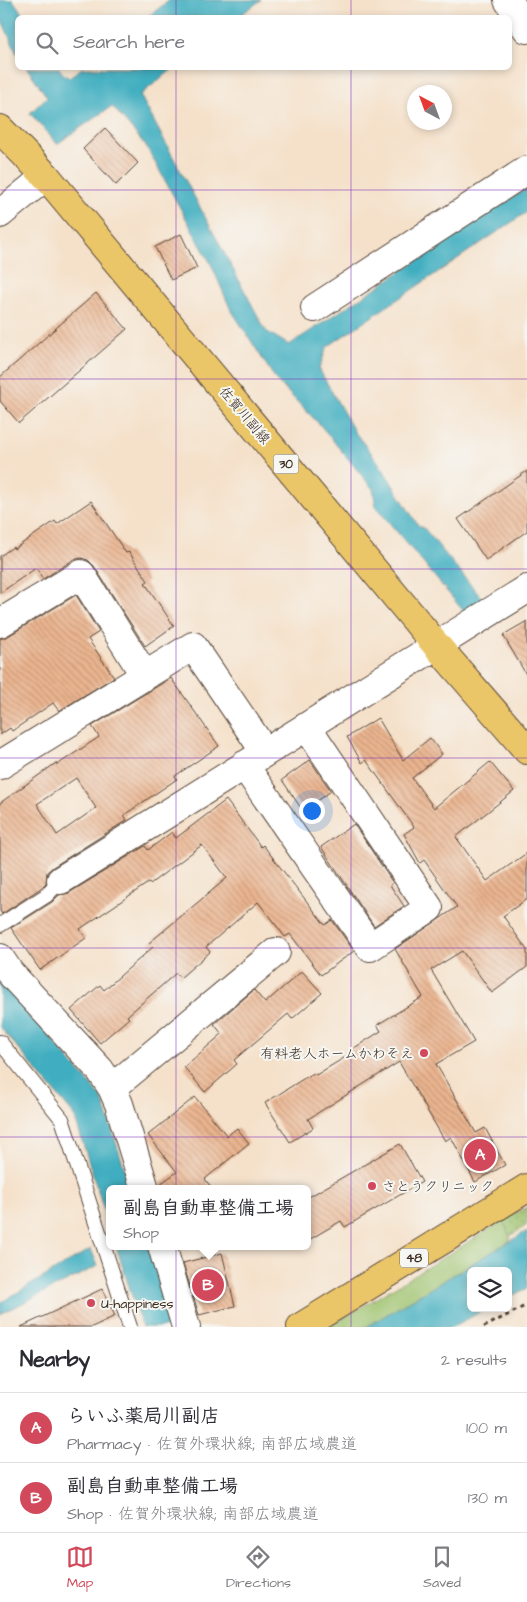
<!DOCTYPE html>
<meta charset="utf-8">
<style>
body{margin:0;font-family:"Architects Daughter","Klee One",sans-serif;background:#f2f2f3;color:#2b2b33}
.controls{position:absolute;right:15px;bottom:15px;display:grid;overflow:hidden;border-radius:8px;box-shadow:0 2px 8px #0003}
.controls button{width:45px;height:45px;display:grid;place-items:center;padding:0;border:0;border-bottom:1px solid #e1e1e2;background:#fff;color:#2b2b33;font:25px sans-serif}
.compass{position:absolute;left:407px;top:85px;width:45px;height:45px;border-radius:50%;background:#fff;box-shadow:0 2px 8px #0003;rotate:319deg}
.you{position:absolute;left:311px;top:810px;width:18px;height:18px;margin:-12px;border:4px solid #fff;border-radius:50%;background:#1a73e8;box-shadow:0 0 0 8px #1a73e833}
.badge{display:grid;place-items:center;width:32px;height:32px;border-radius:50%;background:#d1495b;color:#fff;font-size:16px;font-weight:700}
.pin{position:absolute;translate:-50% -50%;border:2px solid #fff;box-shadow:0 1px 5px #0006}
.popup{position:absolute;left:106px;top:1185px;width:205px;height:65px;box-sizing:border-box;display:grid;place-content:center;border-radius:8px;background:#fff;filter:drop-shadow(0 1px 4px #0005);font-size:16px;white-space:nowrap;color:#7c7c81}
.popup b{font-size:19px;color:#2b2b33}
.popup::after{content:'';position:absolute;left:50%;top:100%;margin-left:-10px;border:10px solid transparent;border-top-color:#fff}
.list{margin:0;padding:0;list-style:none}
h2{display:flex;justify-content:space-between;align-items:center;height:65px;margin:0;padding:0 20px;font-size:21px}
h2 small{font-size:16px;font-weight:400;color:#7c7c81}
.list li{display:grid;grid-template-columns:32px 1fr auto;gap:15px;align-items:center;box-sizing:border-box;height:70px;padding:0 20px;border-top:1px solid #e1e1e2}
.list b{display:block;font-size:19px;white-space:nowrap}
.list p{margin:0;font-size:16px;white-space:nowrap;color:#7c7c81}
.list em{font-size:16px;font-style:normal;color:#7c7c81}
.icon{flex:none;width:28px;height:28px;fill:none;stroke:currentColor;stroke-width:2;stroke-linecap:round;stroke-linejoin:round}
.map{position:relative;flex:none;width:527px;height:1327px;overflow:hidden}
.search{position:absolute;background:#fff;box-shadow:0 2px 8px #0003;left:15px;right:15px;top:15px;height:55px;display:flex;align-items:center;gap:12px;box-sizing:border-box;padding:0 18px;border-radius:8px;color:#7c7c81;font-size:19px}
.sheet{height:205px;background:#fff}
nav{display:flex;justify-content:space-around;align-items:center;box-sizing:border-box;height:70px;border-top:1px solid #e1e1e2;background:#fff;font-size:14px;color:#7c7c81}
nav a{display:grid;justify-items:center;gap:2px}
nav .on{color:#d1495b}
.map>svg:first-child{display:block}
</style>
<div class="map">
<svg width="527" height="1327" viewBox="0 0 527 1327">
<defs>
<pattern id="garden-dots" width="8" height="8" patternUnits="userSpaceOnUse" patternTransform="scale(1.25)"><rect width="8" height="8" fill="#9cc16b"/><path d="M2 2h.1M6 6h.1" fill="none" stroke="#809d57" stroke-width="1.8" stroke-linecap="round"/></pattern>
<pattern id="building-back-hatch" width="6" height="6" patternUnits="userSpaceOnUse" patternTransform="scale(1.25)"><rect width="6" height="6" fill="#ebb590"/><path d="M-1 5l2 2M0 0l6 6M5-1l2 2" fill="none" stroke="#c09375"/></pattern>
</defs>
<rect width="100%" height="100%" fill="#f6f6f2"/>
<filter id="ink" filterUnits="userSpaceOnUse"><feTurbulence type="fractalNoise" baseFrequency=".02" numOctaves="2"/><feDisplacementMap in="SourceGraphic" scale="10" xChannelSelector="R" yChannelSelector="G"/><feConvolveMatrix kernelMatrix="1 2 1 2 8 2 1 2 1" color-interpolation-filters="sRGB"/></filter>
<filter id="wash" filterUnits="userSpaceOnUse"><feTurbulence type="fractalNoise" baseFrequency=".0096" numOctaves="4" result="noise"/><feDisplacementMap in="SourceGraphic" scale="20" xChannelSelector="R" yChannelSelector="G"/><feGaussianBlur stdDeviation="1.12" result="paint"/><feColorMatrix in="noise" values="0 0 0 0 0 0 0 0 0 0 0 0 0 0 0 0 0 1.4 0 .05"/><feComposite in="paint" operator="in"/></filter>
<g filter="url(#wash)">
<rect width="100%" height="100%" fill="#f5e1ca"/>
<path fill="#9cc16b" stroke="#6c7644" d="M503,1221L510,1236V1241L366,1327H329Z"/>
<path fill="url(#garden-dots)" stroke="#6c7644" d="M527,1207V1225L510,1236L503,1221Z"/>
<path fill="#41aec0" stroke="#3e6c6f" d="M0,0H13L25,17L18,18L17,54L0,16Z
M170,0H261L238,17H147Z
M27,68H59L63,74L69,77L82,68H174L140,95L266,331L289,345L527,188V212L327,347L319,369L354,431L379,463L418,525L424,528L484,601L466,614L376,507L373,489L321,426L276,380L230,308L211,264L146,146L112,106L57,144L30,113L47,97Z
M0,978L102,1098L131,1189H109V1226L74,1115L0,1027Z
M527,1231V1288L508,1298V1271H471V1308H488L452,1327H366Z
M116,1246H150L176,1327H142Z
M91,1249L98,1266L0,1314V1303Z"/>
<g id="blocks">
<path fill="url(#building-back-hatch)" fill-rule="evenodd" d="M105,128L138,163L116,185L83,149Z
M181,234L197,268L171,280L155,247Z
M96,293L127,329L19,423L0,401V377Z
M527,471V531L486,560L458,519Z
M91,501L126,553L129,552L148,581L145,583L174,626L145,646L94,566L88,560L81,558L73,560L43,579L36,568L0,593V556L13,547L14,549L55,521L57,524Z
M76,595L99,632L88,639L114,677L59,711L53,703L12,731L10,728L0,735V639L8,636Z
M527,621V676L503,635Z
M171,678L219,746L175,776L177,779L124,815L127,820L53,867L47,872L46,883L41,888L2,914L0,911V803L56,763L57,765L99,737L92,726ZM76,778L96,808L57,835L37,804Z
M378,718L403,760L430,738L442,754L412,778L434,808L490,762L514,791L456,837L487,881L527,853V899L503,916L527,950V967L492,993L462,951L431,970L474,1042L436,1064L476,1133L485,1128L505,1165L475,1182L451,1137L445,1141L399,1062L308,1119L313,1128L290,1142L265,1103L303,1079L314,1073L316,1075L352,1053L351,1050L381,1031L377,1025L423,997L395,949L457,907L424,860L420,863L404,834L414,827L366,760L362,763L347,737Z
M310,760L331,791L303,811L282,780Z
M226,800L261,847L263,845L325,925L332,920L354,951L321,975L290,934L285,937L258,902L206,947L210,952L180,978L176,973L127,1016L129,1018L100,1043L71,1010L100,985L104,990L153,947L149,943L227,878L202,845L150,884L148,883L80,929L86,938L40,970L11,928L52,902L59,895L69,893L145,846L148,850L172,832L176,838Z
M354,824L393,883L390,885L404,906L374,926L321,847Z
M302,971L322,993L292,1019L288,1014L234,1060L237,1064L205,1092L184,1067L222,1034L214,1024L254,990L265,1003Z
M195,1097L227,1136L237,1128L249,1143L205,1179L212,1189H160V1184L177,1172L148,1135Z
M400,1144L422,1182L345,1227L341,1221L307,1241V1198Z
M222,1253L235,1306L199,1315L183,1263Z
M102,1289L115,1316L92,1327H21Z"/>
</g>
</g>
<g filter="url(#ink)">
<use href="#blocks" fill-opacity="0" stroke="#574538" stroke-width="1"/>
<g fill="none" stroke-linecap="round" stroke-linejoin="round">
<g stroke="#574538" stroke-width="16">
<path id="service" d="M0,925L47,895L61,880
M0,1042L62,1119L130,1327"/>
</g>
<g stroke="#574538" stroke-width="30">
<path id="minor" d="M508,0L527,29
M0,214L46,176
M315,308L527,170
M0,623L81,574L145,676
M0,765L193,646L265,752
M244,765L370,947L429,908L307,727
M61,880L527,589
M0,958L10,973L100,1070L112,1088L119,1104L145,1189
M112,1088L276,952
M162,1246L186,1327"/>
</g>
<g stroke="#574538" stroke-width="30">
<path id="primary" d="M0,129L46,176L437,646L527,750
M301,1327L527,1188"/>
</g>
<path stroke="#574538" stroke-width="3" stroke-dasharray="4 4" stroke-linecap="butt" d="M484,1327L527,1305"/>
<use href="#service" stroke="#fff" stroke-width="14"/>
<use href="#minor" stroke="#fff" stroke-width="28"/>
<use href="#primary" stroke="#ebc669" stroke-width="28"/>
</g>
</g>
<path fill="none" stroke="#7b2cbf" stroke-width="1" stroke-opacity="0.55" d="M176,0V18M351,0V18M176,68V1327M351,68V1327M0,190H527M0,379H527M0,569H527M0,758H527M0,948H527M0,1137H527"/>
<g fill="#d1495b" stroke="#f6f6f2" stroke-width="2">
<circle cx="424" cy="1053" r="5"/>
<circle cx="372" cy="1186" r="5"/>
<circle cx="91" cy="1303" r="5"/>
</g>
<g text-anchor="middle" stroke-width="4" stroke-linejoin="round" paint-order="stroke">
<g fill="#f6f6f2" stroke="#73675e" stroke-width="1">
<rect x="273.5" y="454.5" width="25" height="19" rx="4"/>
<rect x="400" y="1248.5" width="28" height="19" rx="4"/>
</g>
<g font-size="12" font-weight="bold" fill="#3b2a1e">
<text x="286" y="468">30</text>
<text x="414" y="1262">48</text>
</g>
<g font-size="14" fill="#3b2a1e" stroke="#f6f6f2">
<text transform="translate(245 415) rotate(50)" y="5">佐賀川副線</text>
</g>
<g font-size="14" fill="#3b2a1e" stroke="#f6f6f2" text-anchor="start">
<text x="414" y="1058" text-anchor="end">有料老人ホームかわそえ</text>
<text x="382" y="1191">さとうクリニック</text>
<text x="101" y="1308">U-happiness</text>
</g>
</g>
</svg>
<div class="controls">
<button><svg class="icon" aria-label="layers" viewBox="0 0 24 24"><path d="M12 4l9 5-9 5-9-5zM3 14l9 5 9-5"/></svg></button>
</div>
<svg class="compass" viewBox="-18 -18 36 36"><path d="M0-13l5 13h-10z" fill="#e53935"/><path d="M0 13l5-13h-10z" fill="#7c7c81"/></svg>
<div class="you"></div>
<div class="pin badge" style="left:480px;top:1155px">A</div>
<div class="pin badge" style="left:208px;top:1285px">B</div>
<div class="popup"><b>副島自動車整備工場</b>Shop</div>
<div class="search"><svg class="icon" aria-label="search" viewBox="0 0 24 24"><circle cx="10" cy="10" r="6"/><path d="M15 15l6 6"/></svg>Search here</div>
</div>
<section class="sheet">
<h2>Nearby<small>2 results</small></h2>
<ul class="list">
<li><span class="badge">A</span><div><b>らいふ薬局川副店</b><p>Pharmacy · 佐賀外環状線; 南部広域農道</p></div><em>100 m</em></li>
<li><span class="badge">B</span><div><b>副島自動車整備工場</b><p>Shop · 佐賀外環状線; 南部広域農道</p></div><em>130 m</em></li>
</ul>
</section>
<nav>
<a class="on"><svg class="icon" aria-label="map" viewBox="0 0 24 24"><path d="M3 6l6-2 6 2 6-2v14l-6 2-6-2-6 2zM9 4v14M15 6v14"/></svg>Map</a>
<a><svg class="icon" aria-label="directions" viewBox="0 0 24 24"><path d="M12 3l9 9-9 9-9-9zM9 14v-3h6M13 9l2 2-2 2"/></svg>Directions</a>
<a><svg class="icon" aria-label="saved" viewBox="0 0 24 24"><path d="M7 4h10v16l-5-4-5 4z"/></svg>Saved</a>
</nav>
